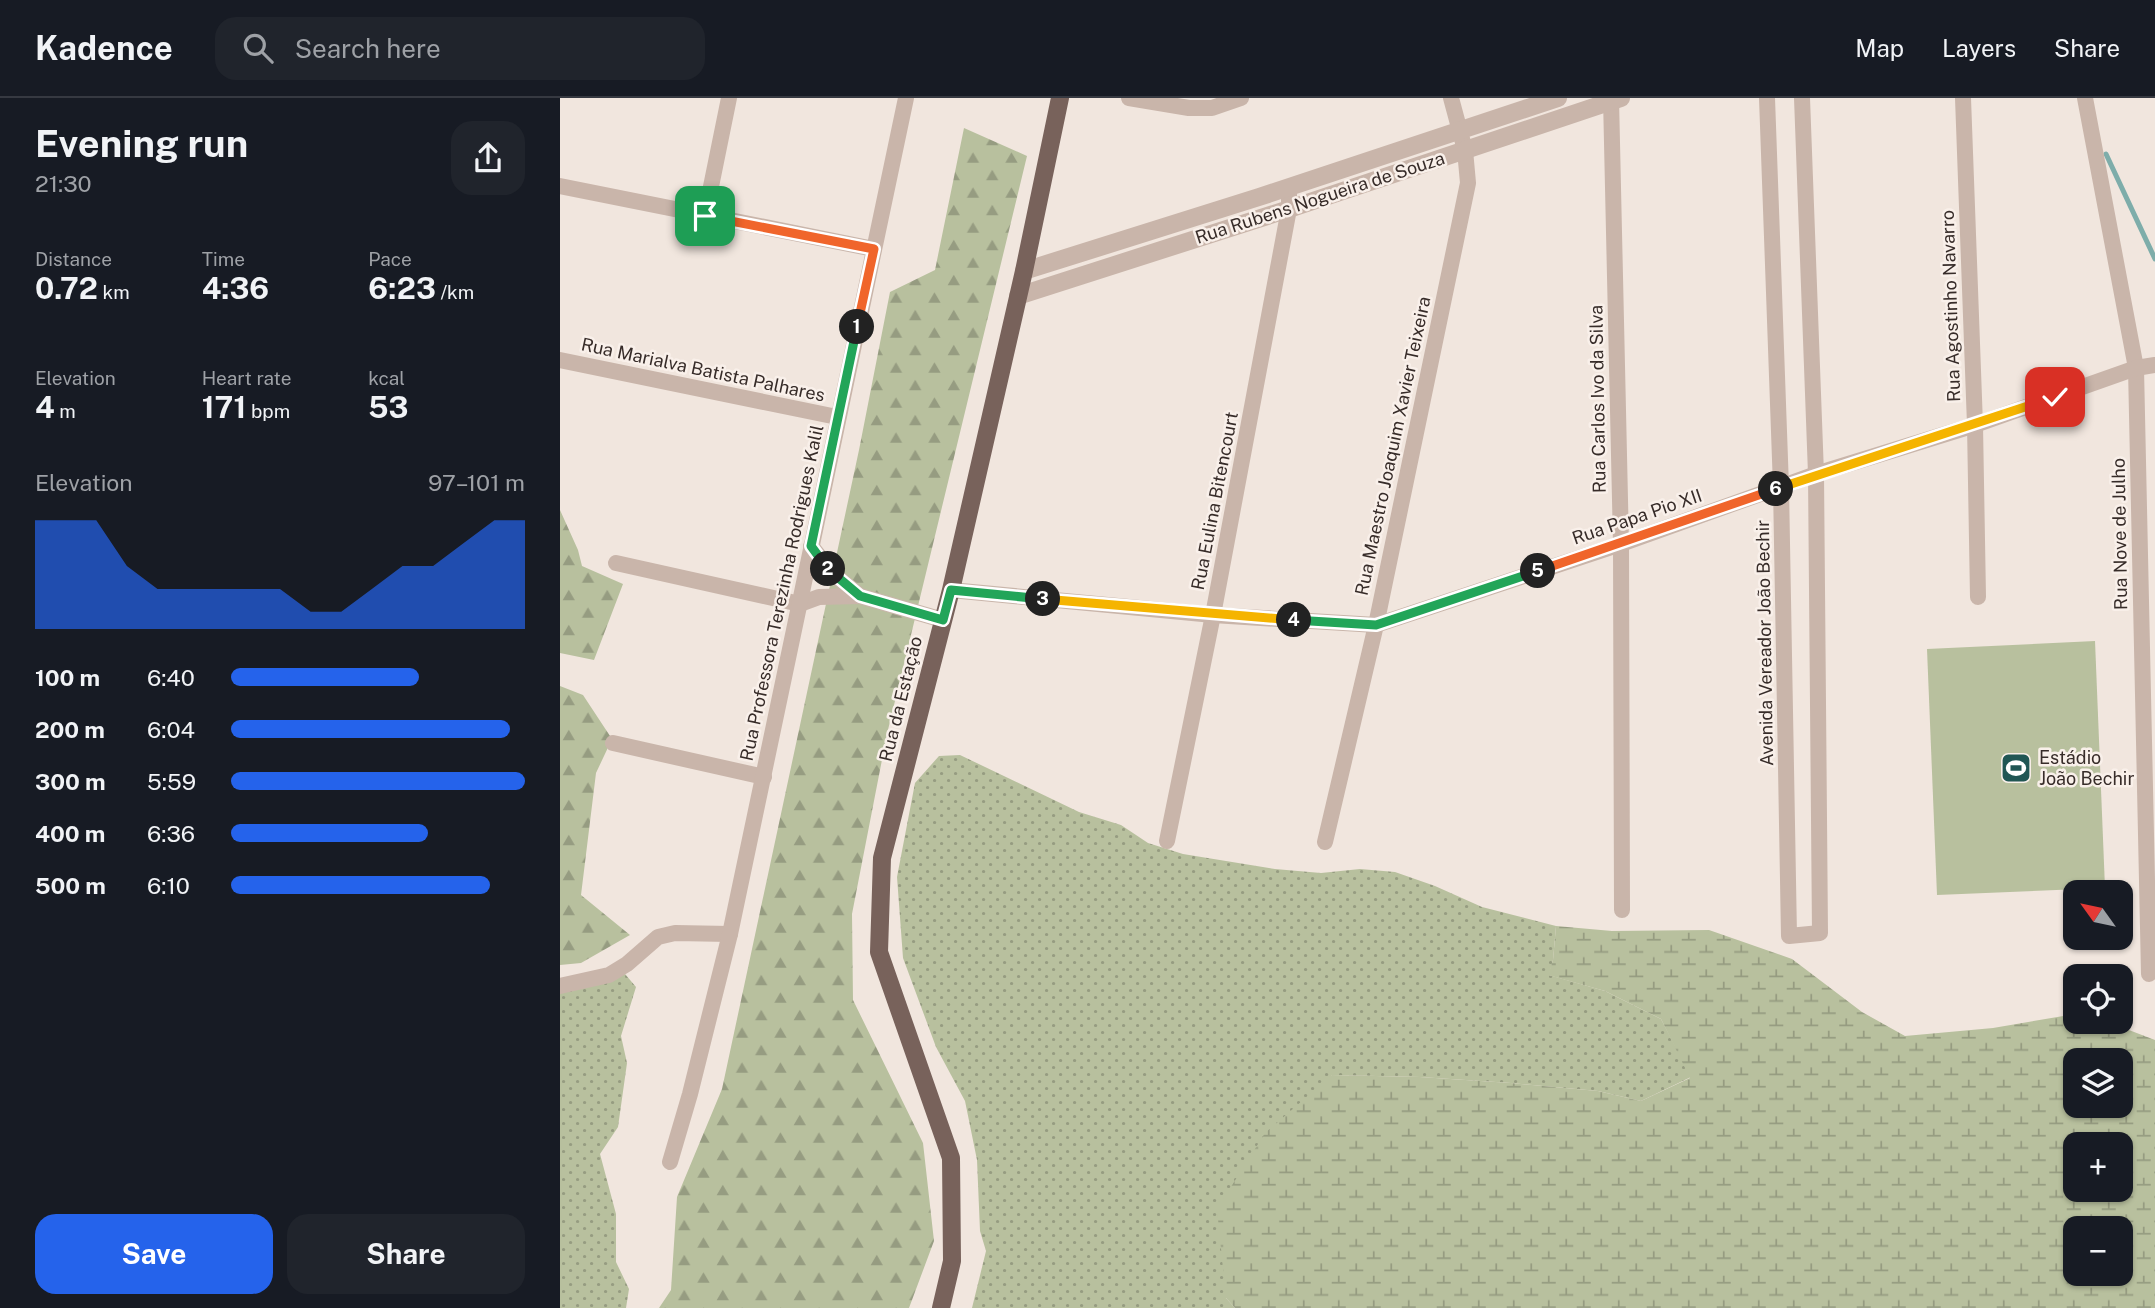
<!DOCTYPE html>
<html lang="en">
<head>
<meta charset="utf-8">
<style>
	body { margin:0; font-family:"Public Sans",sans-serif; background:#20242c; color:#f1f3f6; height:100vh; display:flex; flex-direction:column; font-size:26px; white-space:nowrap }
	* { box-sizing:border-box; margin:0 }
	p { font-size:23px; color:#9ea1a6 }
	.icon { flex:none; width:38px; height:38px; fill:none; stroke:currentColor; stroke-width:2; stroke-linecap:round; stroke-linejoin:round }
	.map { position:relative; flex:1; overflow:hidden }
	.drawer { display:flex; flex-direction:column; background:#171b24; width:560px }
	.drawer>* { flex:none }
	.needle { width:46px; rotate:303deg }
	.controls { position:absolute; left:1503px; top:782px; display:grid; gap:14px }
	.controls a { display:grid; place-items:center; width:70px; height:70px; border-radius:14px; background:#171b24; box-shadow:0 2px 5px #0004; font-size:35px }
	.pin { position:absolute; display:grid; place-items:center; width:60px; height:60px; color:#fff; margin:-30px; border-radius:14px; box-shadow:0 4px 10px #0006 }
	.km { position:absolute; width:35px; height:35px; margin:-18px; border-radius:50%; background:#222; color:#fff; font-size:19px; line-height:35px; text-align:center }
	.round { display:grid; place-items:center; flex:none; width:74px; height:74px; border-radius:21px; background:#20242c }
	.overview { display:flex; align-items:center; justify-content:space-between; height:119px; padding:0 35px }
	h1 { font-size:38px; font-weight:700; line-height:52px }
	.figures { display:grid; grid-template-columns:repeat(3,1fr); gap:10px; height:119px; padding:7px 35px }
	.figures div { display:grid; align-content:center }
	.figures b { font-size:30px; font-weight:700 }
	.figures small { font-size:19px; font-weight:400 }
	.figures p { font-size:19px }
	.chart { height:196px; padding:14px 35px }
	.chart p { display:flex; justify-content:space-between }
	.chart svg { width:100%; height:126px; margin-top:7px; fill:#2563eb; opacity:.7 }
	.button { display:flex; gap:14px; margin-top:auto; padding:14px 35px }
	.button a { flex:1; height:80px; border-radius:21px; background:#2563eb; color:#fff; font-size:28px; font-weight:700; line-height:80px; text-align:center }
	.button a+a { background:#20242c; color:#f1f3f6 }
	ul { padding:0 35px; list-style:none; font-size:23px }
	li { display:grid; grid-template-columns:112px 84px 1fr; align-items:center; height:52px }
	li i { height:18px; border-radius:9px; background:#2563eb }
	header { display:flex; align-items:center; gap:42px; box-sizing:border-box; height:98px; padding:0 35px; background:#171b24; border-bottom:2px solid #363941 }
	header strong { font-size:33px }
	nav { display:flex; gap:38px; margin-inline-start:auto; font-size:24px }
	.search { width:490px; height:63px; background:#20242c; display:flex; align-items:center; gap:18px; box-sizing:border-box; padding:0 24px; border-radius:21px; color:#9ea1a6; font-size:26px }
	main { display:flex; flex:1; min-height:0 }
	.map>svg:first-child { display:block }
	.grass { fill:url(#grass-dots) }
	.forest { fill:url(#forest-firs) }
	.wetland { fill:url(#wetland-marsh); fill-rule:evenodd }
	.garden { fill:#b8c09e }
	.lines { fill:none; stroke-linecap:round; stroke-linejoin:round }
	.stream { stroke:#7eadaa; stroke-width:5 }
	.minor { stroke:#c9b5aa; stroke-width:16 }
	.tertiary { stroke:#c9b5aa; stroke-width:18 }
	.primary { stroke:#78625b; stroke-width:18 }
	.split-1-casing { stroke:#fff; stroke-width:14 }
	.split-2-casing { stroke:#fff; stroke-width:14 }
	.split-3-casing { stroke:#fff; stroke-width:14 }
	.split-4-casing { stroke:#fff; stroke-width:14 }
	.split-5-casing { stroke:#fff; stroke-width:14 }
	.split-6-casing { stroke:#fff; stroke-width:14 }
	.split-7-casing { stroke:#fff; stroke-width:14 }
	.split-1 { stroke:#f0652b; stroke-width:9 }
	.split-2 { stroke:#22a559; stroke-width:9 }
	.split-3 { stroke:#22a559; stroke-width:9 }
	.split-4 { stroke:#f5b400; stroke-width:9 }
	.split-5 { stroke:#22a559; stroke-width:9 }
	.split-6 { stroke:#f0652b; stroke-width:9 }
	.split-7 { stroke:#f5b400; stroke-width:9 }
	.labels { text-anchor:middle; stroke-width:5; stroke-linejoin:round; paint-order:stroke }
	.street-label { font-size:18px; fill:#372c29; stroke:#f9f0ea }
	.poi-label { font-size:18px; fill:#372c29; stroke:#f9f0ea; text-anchor:start }
</style>
</head>
<body>
<header>
<strong>Kadence</strong>
<div class="search"><svg class="icon" aria-label="search" viewBox="0 0 24 24"><circle cx="10" cy="10" r="6"/><path d="M15 15l6 6"/></svg>Search here</div>
<nav><a>Map</a><a>Layers</a><a>Share</a></nav>
</header>
<main>
<section class="drawer">
<div class="overview"><div><h1>Evening run</h1><p>21:30</p></div><a class="round"><svg class="icon" aria-label="share" viewBox="0 0 24 24"><path d="M12 15V3M7 8l5-5 5 5M5 13v7h14v-7"/></svg></a></div>
<div class="figures">
<div><p>Distance</p><b>0.72<small> km</small></b></div>
<div><p>Time</p><b>4:36</b></div>
<div><p>Pace</p><b>6:23<small> /km</small></b></div>
</div>
<div class="figures">
<div><p>Elevation</p><b>4<small> m</small></b></div>
<div><p>Heart rate</p><b>171<small> bpm</small></b></div>
<div><p>kcal</p><b>53</b></div>
</div>
<div class="chart"><p><span>Elevation</span>97–101 m</p>
<svg viewBox="0 0 160 44" preserveAspectRatio="none"><path d="M0 44V6L10 6L20 6L30 22L40 30L50 30L60 30L70 30L80 30L90 38L100 38L110 30L120 22L130 22L140 14L150 6L160 6V44z"/></svg>
</div>
<ul>
<li><b>100 m</b>6:40<i style="width:64%"></i></li>
<li><b>200 m</b>6:04<i style="width:95%"></i></li>
<li><b>300 m</b>5:59<i style="width:100%"></i></li>
<li><b>400 m</b>6:36<i style="width:67%"></i></li>
<li><b>500 m</b>6:10<i style="width:88%"></i></li>
</ul>
<div class="button"><a>Save</a><a>Share</a></div>
</section>
<div class="map">
<svg width="1595" height="1210" viewBox="0 0 1595 1210">
	<defs>
		<pattern id="grass-dots" width="8" height="8" patternUnits="userSpaceOnUse" patternTransform="scale(1.75)"><rect width="8" height="8" fill="#b8c09e"/><path d="M2 2h.1M6 6h.1" fill="none" stroke="#969c81" stroke-width="1.8" stroke-linecap="round"/></pattern>
		<pattern id="forest-firs" width="22" height="20" patternUnits="userSpaceOnUse" patternTransform="scale(1.75)"><rect width="22" height="20" fill="#b8c09e"/><path d="M5 1l3.5 6h-7zM16 11l3.5 6h-7z" fill="#969c81"/></pattern>
		<pattern id="wetland-marsh" width="20" height="14" patternUnits="userSpaceOnUse" patternTransform="scale(1.75)"><rect width="20" height="14" fill="#b8c09e"/><path d="M1 5h8M5 5V1M11 12h8M15 12V8" fill="none" stroke="#969c81"/></pattern>
	</defs>
	<rect width="100%" height="100%" fill="#f1e6de"/>
	<g class="grass">
		<polygon points="400,657 519,714 561,727 588,745 623,756 715,771 761,775 800,771 835,774 875,788 922,809 996,828 993,862 989,877 1045,893 1101,921 1131,979 1081,1003 1038,993 951,985 860,979 772,977 666,1200 675,1210 412,1210 426,1153 420,1133 417,1062 405,1003 376,949 343,860 337,779 355,685 379,658"/>
		<polygon points="65,876 76,889 61,938 67,965 58,1029 40,1056 56,1116 56,1164 69,1191 66,1210 0,1210 0,893"/>
	</g>
	<g class="forest">
		<polygon points="404,30 467,58 327,636 292,816 293,902 363,1045 374,1143 349,1210 99,1210 111,1192 117,1099 162,991 299,352 330,194 375,172"/>
		<polygon points="0,412 18,452 22,468 63,486 34,562 0,555"/>
		<polygon points="0,588 23,597 52,641 36,675 21,797 70,837 21,865 0,867"/>
	</g>
	<path class="wetland" d="M996,828L1052,833L1149,832L1232,861L1302,914L1345,938L1433,930L1515,916L1516,924H1548L1595,942V1210H675L666,1200L657,1111L705,1035L772,977L860,979L951,985L1038,993L1081,1003L1130,980L1101,921L1045,893L988,877L993,862ZM1516,962H1561V1008H1516ZM1516,1046H1561V1092H1516ZM1516,1130H1561V1176H1516Z"/>
	<polygon class="garden" points="1535,543 1545,790 1377,797 1367,551"/>
	<g class="lines">
		<polyline class="stream" points="1546,56 1595,161"/>
		<g class="minor">
			<polyline points="569,0 629,10 652,10 681,0"/>
			<polyline points="1051,0 1061,446 1062,812"/>
			<polyline points="1207,0 1221,389 1229,838 1260,835 1256,376 1242,0"/>
			<polyline points="1403,0 1415,327 1418,499"/>
			<polyline points="1525,0 1576,270 1589,876"/>
			<polyline points="0,88 314,151"/>
			<polyline points="145,118 169,0"/>
			<polyline points="0,262 277,319"/>
			<polyline points="251,448 272,475 300,498 383,522"/>
			<polyline points="56,465 240,506 259,499 300,498"/>
			<polyline points="391,492 653,517 816,527 1061,446 1256,376 1415,327 1576,270 1595,267"/>
			<polyline points="53,645 204,679"/>
			<polyline points="607,743 653,517 729,111 729,89"/>
			<polyline points="765,744 816,527 908,85 905,52 891,0"/>
			<polyline points="0,888 49,877 67,866 98,839 115,835 170,836"/>
			<polyline points="110,1064 130,996 170,836 346,0"/>
		</g>
		<g class="tertiary">
			<polyline points="464,173 699,99 998,0"/>
			<polyline points="458,198 729,111 1061,0"/>
		</g>
		<polyline class="primary" points="381,1210 392,1163 391,1060 319,854 322,760 391,492 464,173 500,0"/>
	</g>
	<g class="lines">
		<g class="split-1-casing">
			<polyline id="split-1" points="145,118 314,151 297,229"/>
		</g>
		<g class="split-2-casing">
			<polyline id="split-2" points="268,471 251,448 297,229"/>
		</g>
		<g class="split-3-casing">
			<polyline id="split-3" points="268,471 300,498 383,522 391,492 483,501"/>
		</g>
		<g class="split-4-casing">
			<polyline id="split-4" points="483,501 734,522"/>
		</g>
		<g class="split-5-casing">
			<polyline id="split-5" points="734,522 816,527 978,473"/>
		</g>
		<g class="split-6-casing">
			<polyline id="split-6" points="978,473 1216,391"/>
		</g>
		<g class="split-7-casing">
			<polyline id="split-7" points="1216,391 1495,299"/>
		</g>
		<use href="#split-1" class="split-1"/>
		<use href="#split-2" class="split-2"/>
		<use href="#split-3" class="split-3"/>
		<use href="#split-4" class="split-4"/>
		<use href="#split-5" class="split-5"/>
		<use href="#split-6" class="split-6"/>
		<use href="#split-7" class="split-7"/>
	</g>
	<defs>
		<g id="stadium-square" transform="scale(1.575)"><rect x="-9" y="-9" width="18" height="18" rx="4" fill="#205654" stroke="#f9f0ea"/><path d="M0-5a6.5 5 0 1 0 0 10a6.5 5 0 1 0 0-10ZM-3.5-1.8h7v3.6h-7Z" fill="#fff"/></g>
	</defs>
	<g fill-rule="evenodd">
		<use href="#stadium-square" x="1456" y="670"/>
	</g>
	<g class="labels">
		<g class="street-label">
			<text transform="translate(760 100) rotate(-18)" y="6">Rua Rubens Nogueira de Souza</text>
			<text transform="translate(1391 208) rotate(-92)" y="6">Rua Agostinho Navarro</text>
			<text transform="translate(143 272) rotate(12)" y="6">Rua Marialva Batista Palhares</text>
			<text transform="translate(1038 301) rotate(-91)" y="6">Rua Carlos Ivo da Silva</text>
			<text transform="translate(833 348) rotate(-78)" y="6">Rua Maestro Joaquim Xavier Teixeira</text>
			<text transform="translate(655 403) rotate(-79)" y="6">Rua Eulina Bitencourt</text>
			<text transform="translate(1077 419) rotate(-19)" y="6">Rua Papa Pio XII</text>
			<text transform="translate(1560 436) rotate(-91)" y="6">Rua Nove de Julho</text>
			<text transform="translate(222 495) rotate(-78)" y="6">Rua Professora Terezinha Rodrigues Kalil</text>
			<text transform="translate(1205 545) rotate(-91)" y="6">Avenida Vereador João Bechir</text>
			<text transform="translate(341 601) rotate(-76)" y="6">Rua da Estação</text>
		</g>
		<g class="poi-label">
			<text x="1479" y="666">Estádio<tspan x="1479" dy="21">João Bechir</tspan></text>
		</g>
	</g>
</svg>
<div class="controls">
<a><svg class="needle" viewBox="-14 -14 28 28"><path d="M0-13l5 13h-10z" fill="#e53935"/><path d="M0 13l5-13h-10z" fill="#9ea1a6"/></svg></a>
<a><svg class="icon" aria-label="locate" viewBox="0 0 24 24"><circle cx="12" cy="12" r="6"/><path d="M12 2v4M12 18v4M2 12h4M18 12h4"/></svg></a>
<a><svg class="icon" aria-label="layers" viewBox="0 0 24 24"><path d="M12 4l9 5-9 5-9-5zM3 14l9 5 9-5"/></svg></a>
<a>+</a>
<a>−</a>
</div>
<div class="pin" style="left:145px;top:118px;background:#1e9e55"><svg class="icon" aria-label="arrive" viewBox="0 0 24 24"><path d="M6 21V4h12l-3 4 3 4H6"/></svg></div>
<div class="pin" style="left:1495px;top:299px;background:#d93025"><svg class="icon" aria-label="check" viewBox="0 0 24 24"><path d="M5 12l5 5 9-10"/></svg></div>
<b class="km" style="left:297px;top:229px">1</b>
<b class="km" style="left:268px;top:471px">2</b>
<b class="km" style="left:483px;top:501px">3</b>
<b class="km" style="left:734px;top:522px">4</b>
<b class="km" style="left:978px;top:473px">5</b>
<b class="km" style="left:1216px;top:391px">6</b>
</div>
</main>
</body>
</html>
